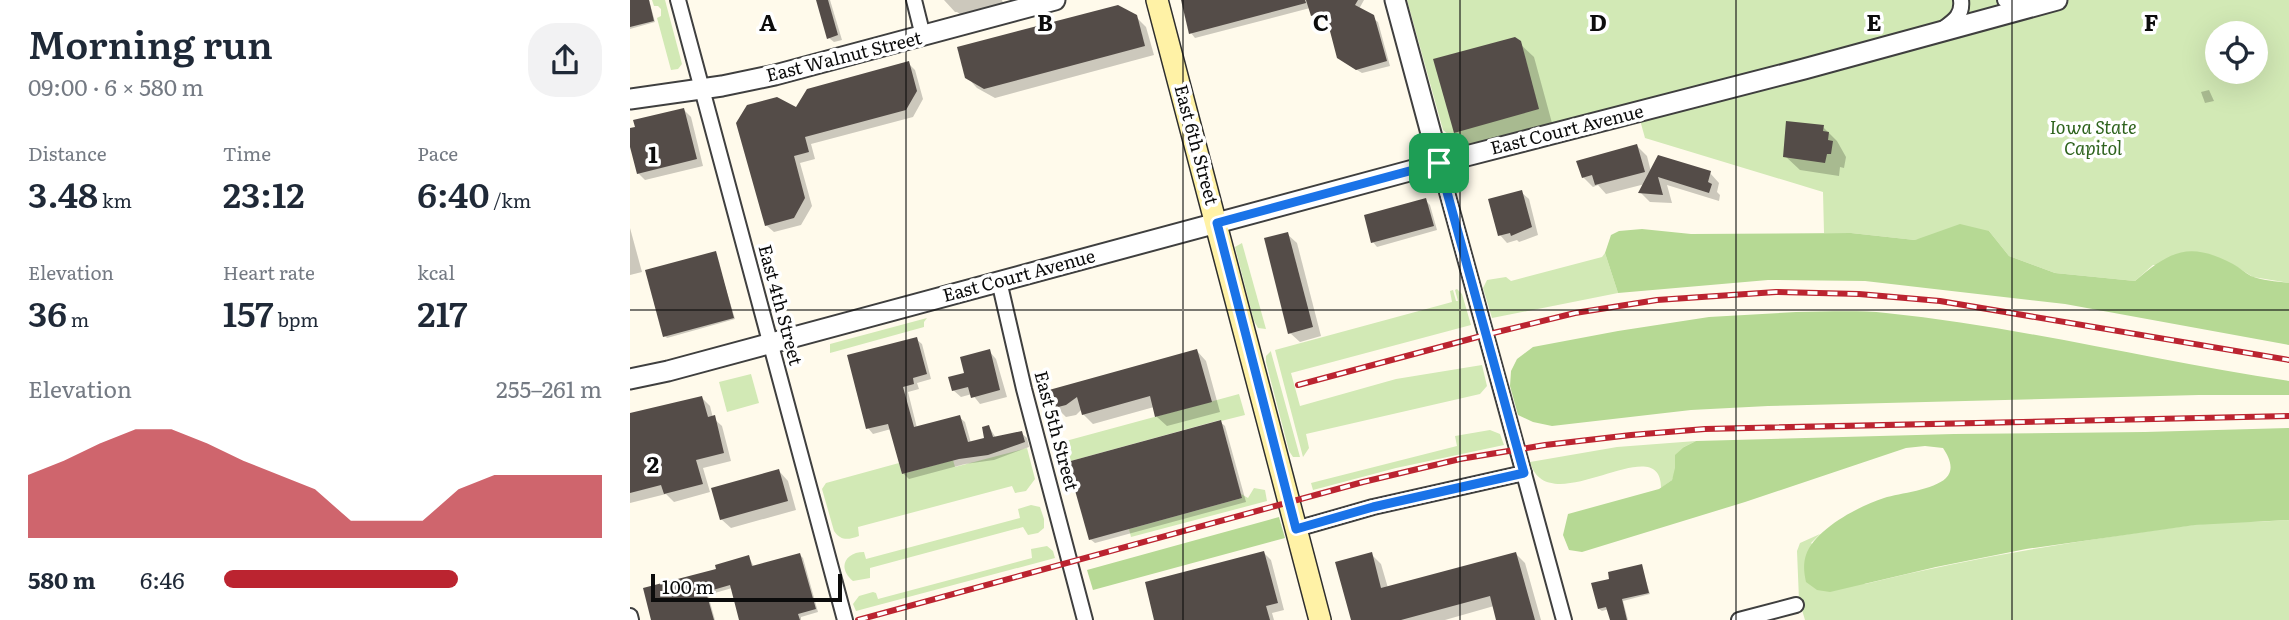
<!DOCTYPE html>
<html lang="en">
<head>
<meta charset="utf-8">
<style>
	body { margin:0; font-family:Literata,serif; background:#f2f2f3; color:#1f2937; height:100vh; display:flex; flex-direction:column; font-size:26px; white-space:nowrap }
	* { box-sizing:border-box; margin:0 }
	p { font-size:23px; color:#747a83 }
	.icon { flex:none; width:38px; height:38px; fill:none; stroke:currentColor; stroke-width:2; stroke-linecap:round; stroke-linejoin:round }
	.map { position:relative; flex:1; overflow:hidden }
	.drawer { display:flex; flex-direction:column; background:#fff; width:630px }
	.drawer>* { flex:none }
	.fabs { position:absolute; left:1575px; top:21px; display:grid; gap:14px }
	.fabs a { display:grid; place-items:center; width:63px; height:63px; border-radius:50%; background:#fff; box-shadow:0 7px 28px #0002; font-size:35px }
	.scale { position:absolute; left:21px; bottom:18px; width:191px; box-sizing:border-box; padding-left:7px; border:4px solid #0c0c0c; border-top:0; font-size:19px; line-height:24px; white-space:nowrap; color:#0c0c0c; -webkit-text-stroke:5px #fff; paint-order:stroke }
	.pin { position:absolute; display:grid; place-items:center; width:60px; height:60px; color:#fff; margin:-30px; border-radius:14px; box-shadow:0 4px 10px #0006 }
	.round { display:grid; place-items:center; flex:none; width:74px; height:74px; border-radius:28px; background:#f2f2f3 }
	.overview { display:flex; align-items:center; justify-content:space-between; height:119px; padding:0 28px }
	h1 { font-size:38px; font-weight:600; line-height:52px }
	.metrics { display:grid; grid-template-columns:repeat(3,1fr); gap:10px; height:119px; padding:7px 28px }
	.metrics div { display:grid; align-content:center }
	.metrics b { font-size:35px; font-weight:600 }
	.metrics small { font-size:19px; font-weight:400 }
	.metrics p { font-size:19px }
	.chart { height:196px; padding:14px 28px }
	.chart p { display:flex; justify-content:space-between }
	.chart svg { width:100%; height:126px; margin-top:7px; fill:#bb2430; opacity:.7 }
	ul { padding:0 28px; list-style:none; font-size:23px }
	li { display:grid; grid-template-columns:112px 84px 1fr; align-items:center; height:52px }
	li i { height:18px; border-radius:9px; background:#bb2430 }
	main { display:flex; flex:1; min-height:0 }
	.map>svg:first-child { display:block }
	.green { fill:#d2e9b5; fill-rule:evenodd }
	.forest { fill:#b6d994 }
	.shadow { fill:#0003 }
	.building { fill:#544c48 }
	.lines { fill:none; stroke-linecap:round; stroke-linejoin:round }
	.minor-casing { stroke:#3f3f3f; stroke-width:18 }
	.tertiary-casing { stroke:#3f3f3f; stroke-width:23 }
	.secondary-casing { stroke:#2e2e2e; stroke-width:24 }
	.minor { stroke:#fff; stroke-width:14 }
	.tertiary { stroke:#fff; stroke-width:19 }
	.secondary { stroke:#fff2a6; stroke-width:21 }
	.rail-casing { stroke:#bb2430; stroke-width:6 }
	.rail { stroke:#fff; stroke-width:3.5; stroke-dasharray:10; stroke-linecap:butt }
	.route-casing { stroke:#fff; stroke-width:14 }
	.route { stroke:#1a73e8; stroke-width:9 }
	.grid { fill:none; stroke:#0c0c0c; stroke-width:2; stroke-opacity:0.55 }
	.labels { text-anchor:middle; stroke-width:7; stroke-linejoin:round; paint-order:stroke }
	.street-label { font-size:18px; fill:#0c0c0c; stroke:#fff }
	.park-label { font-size:18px; font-style:italic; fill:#2e631d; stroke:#fff }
	.grid-label { font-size:23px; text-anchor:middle; font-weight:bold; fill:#0c0c0c; stroke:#fff; stroke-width:7; stroke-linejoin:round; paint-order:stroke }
</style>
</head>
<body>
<main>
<section class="drawer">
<div class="overview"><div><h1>Morning run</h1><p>09:00 · 6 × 580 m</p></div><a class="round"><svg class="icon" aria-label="share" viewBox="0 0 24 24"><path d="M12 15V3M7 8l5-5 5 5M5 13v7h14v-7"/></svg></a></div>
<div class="metrics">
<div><p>Distance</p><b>3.48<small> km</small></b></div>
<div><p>Time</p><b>23:12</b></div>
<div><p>Pace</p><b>6:40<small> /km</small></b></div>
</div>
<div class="metrics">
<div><p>Elevation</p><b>36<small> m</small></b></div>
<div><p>Heart rate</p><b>157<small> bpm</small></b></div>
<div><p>kcal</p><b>217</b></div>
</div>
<div class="chart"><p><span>Elevation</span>255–261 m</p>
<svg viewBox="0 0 160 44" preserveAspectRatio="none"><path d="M0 44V22L10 17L20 11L30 6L40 6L50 11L60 17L70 22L80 27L90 38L100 38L110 38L120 27L130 22L140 22L150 22L160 22V44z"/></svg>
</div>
<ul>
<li><b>580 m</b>6:46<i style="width:62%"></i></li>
</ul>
</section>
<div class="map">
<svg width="1659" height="620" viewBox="0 0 1659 620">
	<rect width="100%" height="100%" fill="#fffaeb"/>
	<g class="green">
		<polygon points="22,0 35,0 52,64 48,69 41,70 27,18 31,16 31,9 28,6 24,6"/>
		<path d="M777,0H1659V283L1623,277L1602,264L1523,265L1505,281L1425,273L1379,256L1359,231L1285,240L1221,233H1194L1193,192L1015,138L1005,102L845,144H830L813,130ZM1587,33H1626V72H1587Z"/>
		<polygon points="612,243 636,329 628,328 624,321 606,251 605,247"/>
		<polygon points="975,253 988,293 862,318 853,288 857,280 876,277 881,281 972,257"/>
		<polygon points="827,289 832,294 841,325 661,373 670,406 766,379 852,365 857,386 850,394 676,434 679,448 673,457 645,350 822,302 820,291 823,290 826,301 828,301 825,290"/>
		<polygon points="297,318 294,322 294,327 200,353 200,344"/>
		<polygon points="641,351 641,352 670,457 663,457 659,451 636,362 636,356"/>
		<polygon points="121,374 129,403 97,412 89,382"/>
		<polygon points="609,394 615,415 591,421 590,420 437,462 432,442"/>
		<polygon points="860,430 870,434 874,445 766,468 683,490 681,483 827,446 825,436"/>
		<path d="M1066,441L1054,447L1042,480L1031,488C1031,426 918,525 900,462L987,447Z"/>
		<path d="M397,448L405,479L396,491L385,493L382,486L228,527L229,536C218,540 211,541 204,531L192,489L196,483L269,463L272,474L323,460L325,467Z"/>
		<polygon points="624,488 635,490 637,501 501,537 499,529 612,498 611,494 618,498"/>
		<path d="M401,505L410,507L414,519V528L408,533L398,535L393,527L240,568V578L223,581C207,568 215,552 234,552L236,559L390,518L388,509Z"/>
		<path d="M1659,520V620H1175L1169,600L1167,551L1170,543L1190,534L1181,543L1235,584C1343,557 1452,540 1563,525C1594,521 1627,523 1659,520Z"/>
		<polygon points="417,546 423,551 425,558 226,611 223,604 229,596 243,592 246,593 248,599 402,558 401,549"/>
	</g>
	<g class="forest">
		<path d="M1330,224L1359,231L1379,256L1425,273L1505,281C1540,251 1559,241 1603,264C1609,267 1615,273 1621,276C1632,281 1647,281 1659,283V345L1435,304L1235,281L1138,280L988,293L975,253L981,235L989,231L1012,229L1061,234L1221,233L1285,240Z"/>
		<path d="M1166,312C1195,312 1226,310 1256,313C1392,327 1524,361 1659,381V395H1569L1138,406L1061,410L922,426L903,422L888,415L880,386L881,371L887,359L903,347L988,331L1079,317Z"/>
		<path d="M1659,428V520L1565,525L1396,549L1306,567L1200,592L1187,590L1176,582C1174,573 1173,564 1176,555C1185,529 1229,506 1254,498C1270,493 1304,490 1316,478C1325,469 1319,457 1313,448L1295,446L1276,448L1115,502L952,552L939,550L933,535L938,514L1029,489L1042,480L1045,468V455L1054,447L1066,441L1324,434L1515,432Z"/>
		<polygon points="649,517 655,538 463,590 457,570"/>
	</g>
	<g class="shadow">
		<polygon points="0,0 19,0 25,22 0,29"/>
		<polygon points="188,0 200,0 212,40 204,42 199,38"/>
		<polygon points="314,0 372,0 373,3 330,14 327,12 325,12"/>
		<polygon points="556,0 734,0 729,9 748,22 760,66 732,73 714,62 698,17 687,20 682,15 680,8 565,38 561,33"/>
		<polygon points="506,17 516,27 524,55 365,98 347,88 337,77"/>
		<polygon points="889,43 904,57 922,123 839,147 825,133"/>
		<polygon points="278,63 285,70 293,99 283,117 181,144 185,159 170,163 182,206 171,225 144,232 136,225 167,110"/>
		<polygon points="1579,90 1584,101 1575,103 1571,92"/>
		<polygon points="54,110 61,117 73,166 15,180 8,173 0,140 0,130"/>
		<polygon points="1193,127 1207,141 1216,157 1214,168 1210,167 1209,176 1170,170 1155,156"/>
		<polygon points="1007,146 1017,156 1021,172 1080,173 1089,183 1087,192 1090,195 1089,201 1037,185 1042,203 1020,202 1010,192 1015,184 976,194 968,185 963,187 953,177"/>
		<polygon points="891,192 899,199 908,235 889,242 887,240 877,243 870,235"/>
		<polygon points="795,200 800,205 807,230 747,247 743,242"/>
		<polygon points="0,228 12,272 0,275"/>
		<polygon points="657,234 667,243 691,336 670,342 660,333"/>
		<polygon points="85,253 105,319 37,338 35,336"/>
		<polygon points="286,339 292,344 301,379 287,383 289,389 278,392 287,428 329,417 335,422 341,443 356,439 359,427 366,438 391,433 397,438 399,447 364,460 335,464 279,479 273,473 261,429 243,434 238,428"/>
		<polygon points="359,351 366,359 377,397 350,404 342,394 331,397 323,390 336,374"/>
		<polygon points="567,351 576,361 590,412 537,426 527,417 524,407 463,424 453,414 452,409 446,415 436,417 426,407 421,391"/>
		<polygon points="72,398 80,406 83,418 92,426 101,461 73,468 80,492 44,502 36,494 0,503 0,415"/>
		<polygon points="590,422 595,426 616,502 465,543 460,539"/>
		<polygon points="149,471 158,481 166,510 101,528 91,519"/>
		<polygon points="634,553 641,560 654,610 642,613 644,620 526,620"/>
		<polygon points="741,554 751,564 758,588 886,554 895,563 911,620 868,620 864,606 815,620 723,620"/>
		<polygon points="170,555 173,558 188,612 171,617 171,620 111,620 102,588 78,595 85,620 23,620 89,570 119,557 124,567"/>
		<polygon points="1011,565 1020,594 993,601 998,620 981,620 979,609 972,611 969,609 982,580"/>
	</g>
	<g class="building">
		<polygon points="0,0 19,0 24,21 0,27"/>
		<polygon points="186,0 198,0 208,35 197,39"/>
		<polygon points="551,0 675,0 676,3 559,34"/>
		<polygon points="676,0 728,0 725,5 744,15 757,61 726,70 707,58 695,12 681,16"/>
		<polygon points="488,5 507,15 515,46 354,89 335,78 327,47"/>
		<polygon points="885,37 891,41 909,109 824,133 803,59"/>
		<polygon points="279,61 287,91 276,110 175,137 179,152 164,156 175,198 164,218 135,226 106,123 117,105 147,97 166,107 177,89"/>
		<polygon points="54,108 67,159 7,174 0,147 0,128 5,127 3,120"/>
		<polygon points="1156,121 1194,125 1193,131 1199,132 1198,140 1203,141 1201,154 1197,154 1195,163 1153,157"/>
		<polygon points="1007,144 1015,172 965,185 962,175 952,178 946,161"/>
		<polygon points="1028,155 1081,171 1078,182 1082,184 1079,193 1028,177 1033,195 1008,193"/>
		<polygon points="892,190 902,227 881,236 880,233 868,236 858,199"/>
		<polygon points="796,198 804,226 741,243 734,215"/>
		<polygon points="658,232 683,327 658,334 634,238"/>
		<polygon points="86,251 104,318 33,337 15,270"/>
		<polygon points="287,337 297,374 283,378 284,384 273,387 284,427 330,415 338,442 354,438 352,427 359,425 363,437 392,431 395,442 358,455 329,459 272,474 258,424 236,429 217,355"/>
		<polygon points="360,349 370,390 341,398 338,387 322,391 318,377 334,373 330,357"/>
		<polygon points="567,349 582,402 525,417 520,396 452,415 447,397 436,405 424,408 419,390"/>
		<polygon points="72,396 78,417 85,415 94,453 66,460 73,484 34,494 31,485 0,493 0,413"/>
		<polygon points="591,420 612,498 459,540 437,462"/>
		<polygon points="149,469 158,501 90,520 81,488"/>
		<polygon points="634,551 648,603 636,606 640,620 524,620 515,582"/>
		<polygon points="742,552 751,588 886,552 905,620 866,620 860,596 771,620 721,620 705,562"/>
		<polygon points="170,553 186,609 168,614 170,620 109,620 100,585 76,592 84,620 21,620 13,588 86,569 85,565 119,555 122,566"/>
		<polygon points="1012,564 1019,593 992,599 997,620 980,620 976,607 968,609 961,583 979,579 978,572"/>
	</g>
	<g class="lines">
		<g class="minor-casing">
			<g id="minor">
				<polyline points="48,0 215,620"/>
				<polyline points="284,0 293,36"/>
				<polyline points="1375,0 1400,6"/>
				<path d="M1313,29C1324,21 1333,15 1331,0"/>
				<polyline points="809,163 934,620"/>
				<polyline points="369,281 394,389 455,620"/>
				<polyline points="666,529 743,507 894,473"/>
				<polyline points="0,616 1,620"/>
				<polyline points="1109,620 1166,605"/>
			</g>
		</g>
		<g class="tertiary-casing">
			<g id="tertiary">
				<polyline points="765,0 809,163"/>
				<polyline points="0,99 92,86 145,75 425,0"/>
				<polyline points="0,379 38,371 809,163 1174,69 1427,0"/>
			</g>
		</g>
		<g class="secondary-casing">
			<polyline id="secondary" points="527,0 690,620"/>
		</g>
		<use href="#minor" class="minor"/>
		<use href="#tertiary" class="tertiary"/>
		<use href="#secondary" class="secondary"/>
		<g class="rail-casing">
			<g id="rail">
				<polyline points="668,385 855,335 945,313 1027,300 1146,292 1229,294 1310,301 1659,360"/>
				<polyline points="228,620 733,482 830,459 915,445 1001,435 1075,429 1659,416"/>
			</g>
		</g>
		<use href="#rail" class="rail"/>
	</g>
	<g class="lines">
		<g class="route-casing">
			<polygon id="route" points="809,163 894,473 743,507 666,529 587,223"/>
		</g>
		<use href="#route" class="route"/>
	</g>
	<path class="grid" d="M276,0V620M553,0V620M830,0V620M1106,0V620M1382,0V620M0,310H1659"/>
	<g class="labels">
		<g class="street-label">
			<text transform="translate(214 57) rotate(-14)" y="6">East Walnut Street</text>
			<text transform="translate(937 130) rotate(-14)" y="6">East Court Avenue</text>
			<text transform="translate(566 145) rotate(75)" y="6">East 6th Street</text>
			<text transform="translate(389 276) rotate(-15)" y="6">East Court Avenue</text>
			<text transform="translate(150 305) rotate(75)" y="6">East 4th Street</text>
			<text transform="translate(426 431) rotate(75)" y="6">East 5th Street</text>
		</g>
		<g class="park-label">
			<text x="1463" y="134">Iowa State<tspan x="1463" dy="21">Capitol</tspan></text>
		</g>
	</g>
	<g class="grid-label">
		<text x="138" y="31">A</text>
		<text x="415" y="31">B</text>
		<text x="691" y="31">C</text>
		<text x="968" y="31">D</text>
		<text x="1244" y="31">E</text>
		<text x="1521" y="31">F</text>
		<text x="23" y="163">1</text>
		<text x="23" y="473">2</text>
	</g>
</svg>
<div class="fabs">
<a><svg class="icon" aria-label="locate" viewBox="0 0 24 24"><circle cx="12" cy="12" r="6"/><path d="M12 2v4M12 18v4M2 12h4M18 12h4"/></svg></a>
</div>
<div class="scale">100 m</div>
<div class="pin" style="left:809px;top:163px;background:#1e9e55"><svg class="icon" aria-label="arrive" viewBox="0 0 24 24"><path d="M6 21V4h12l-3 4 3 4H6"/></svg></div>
</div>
</main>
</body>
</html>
